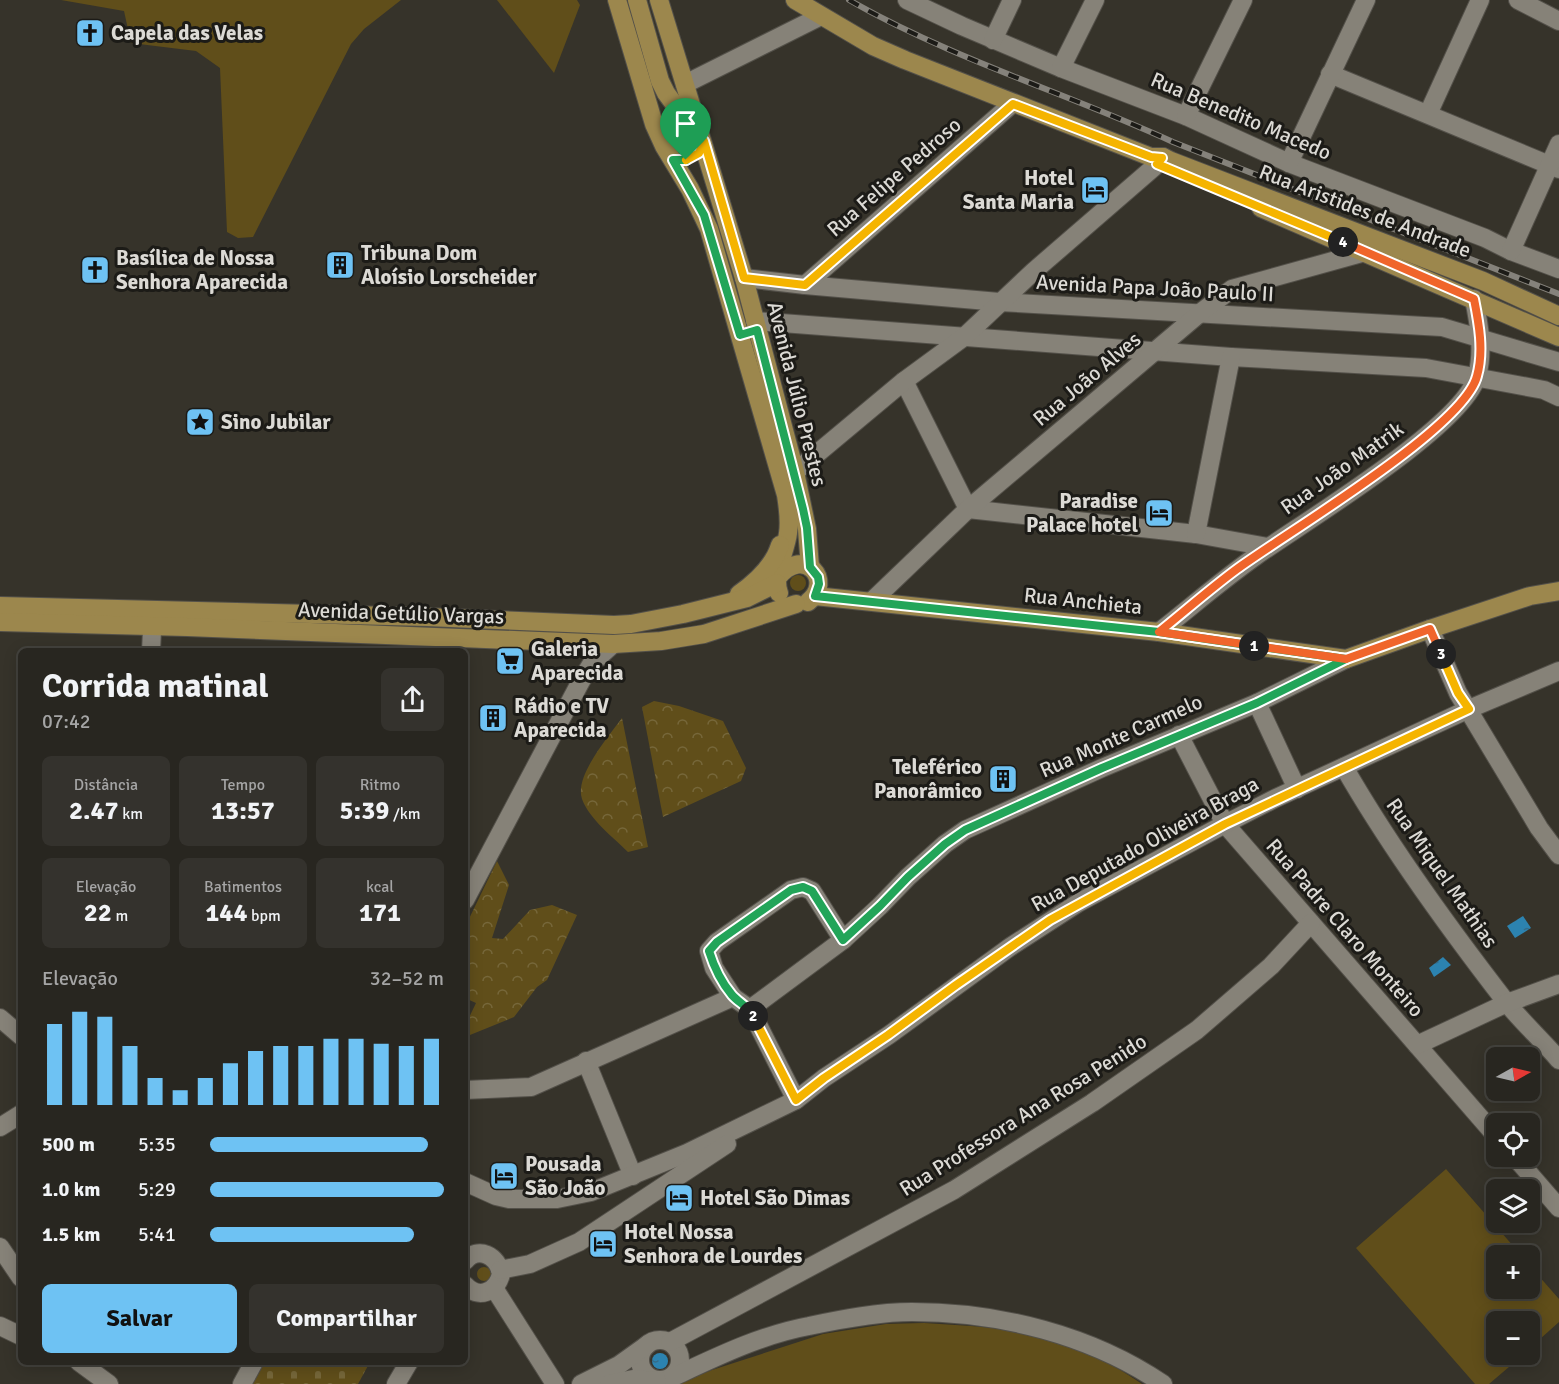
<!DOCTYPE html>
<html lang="pt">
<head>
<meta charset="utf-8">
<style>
	body { margin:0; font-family:Signika,sans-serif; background:#34322d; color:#f1f3f6; height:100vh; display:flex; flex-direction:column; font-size:22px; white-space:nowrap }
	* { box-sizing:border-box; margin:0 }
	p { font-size:20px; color:#a5a5a5 }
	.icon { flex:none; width:33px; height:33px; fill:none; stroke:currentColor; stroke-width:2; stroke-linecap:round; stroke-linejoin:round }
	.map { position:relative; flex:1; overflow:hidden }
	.details { position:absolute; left:18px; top:648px; width:450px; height:717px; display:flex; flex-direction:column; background:#282620; border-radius:9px; box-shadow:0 3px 15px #0003,0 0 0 2px #44433e }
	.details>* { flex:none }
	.needle { width:39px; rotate:82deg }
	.buttons { position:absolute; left:1486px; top:1047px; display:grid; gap:12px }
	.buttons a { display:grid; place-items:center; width:54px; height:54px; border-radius:9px; background:#282620; box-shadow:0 3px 15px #0003,0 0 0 2px #44433e; font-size:30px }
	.pin { position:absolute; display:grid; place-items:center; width:51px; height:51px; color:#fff; margin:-62px -26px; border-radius:50% 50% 50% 0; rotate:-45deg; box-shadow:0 0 6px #0007 }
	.pin .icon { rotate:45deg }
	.km { position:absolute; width:30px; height:30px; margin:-15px; border-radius:50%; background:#222; color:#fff; font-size:16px; line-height:30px; text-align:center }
	.round { display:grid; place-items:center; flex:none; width:63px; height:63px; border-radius:9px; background:#34322d }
	.headline { display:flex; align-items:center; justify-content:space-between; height:102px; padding:0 24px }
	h1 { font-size:33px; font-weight:700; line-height:45px }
	.figures { display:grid; grid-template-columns:repeat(3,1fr); gap:9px; height:102px; padding:6px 24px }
	.figures div { display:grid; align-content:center; border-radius:9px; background:#34322d; text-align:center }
	.figures b { font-size:26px; font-weight:700 }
	.figures small { font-size:16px; font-weight:400 }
	.figures p { font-size:16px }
	.chart { height:168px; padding:12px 24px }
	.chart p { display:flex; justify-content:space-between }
	.chart svg { width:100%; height:108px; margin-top:6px; stroke:#6ec2f3; stroke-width:6 }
	.action { display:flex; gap:12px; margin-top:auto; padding:12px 24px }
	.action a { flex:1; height:69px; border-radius:9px; background:#6ec2f3; color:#111; font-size:24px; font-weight:700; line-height:69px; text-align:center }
	.action a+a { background:#34322d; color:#f1f3f6 }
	ul { padding:0 24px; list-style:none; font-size:20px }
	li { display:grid; grid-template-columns:96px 72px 1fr; align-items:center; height:45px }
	li i { height:15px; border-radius:8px; background:#6ec2f3 }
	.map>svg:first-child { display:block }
	.green { fill:#604e1a }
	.forest { fill:url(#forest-crowns) }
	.cemetery { fill:url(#cemetery-stones) }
	.water { fill:url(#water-ripples) }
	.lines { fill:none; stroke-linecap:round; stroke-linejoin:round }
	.minor-casing { stroke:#535049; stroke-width:20 }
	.major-casing { stroke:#535049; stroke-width:20 }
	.minor { stroke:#868278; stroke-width:18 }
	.major { stroke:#9c874d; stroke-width:18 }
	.rail-casing { stroke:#85827b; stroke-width:6 }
	.rail { stroke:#1c1b17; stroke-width:4; stroke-dasharray:11; stroke-linecap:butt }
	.split-1-casing { stroke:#fff; stroke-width:12 }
	.split-2-casing { stroke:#fff; stroke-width:12 }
	.split-3-casing { stroke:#fff; stroke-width:12 }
	.split-4-casing { stroke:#fff; stroke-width:12 }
	.split-5-casing { stroke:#fff; stroke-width:12 }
	.split-1 { stroke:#22a559; stroke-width:8 }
	.split-2 { stroke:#22a559; stroke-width:8 }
	.split-3 { stroke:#f5b400; stroke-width:8 }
	.split-4 { stroke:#f0652b; stroke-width:8 }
	.split-5 { stroke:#f5b400; stroke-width:8 }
	.labels { text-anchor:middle; stroke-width:6; stroke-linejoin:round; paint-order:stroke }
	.poi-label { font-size:21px; font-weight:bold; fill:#dcdad5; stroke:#1c1b17; text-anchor:start }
	.street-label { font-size:21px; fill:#dcdad5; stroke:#1c1b17 }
</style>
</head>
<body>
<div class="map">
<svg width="1559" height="1384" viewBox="0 0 1559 1384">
	<defs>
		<pattern id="forest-crowns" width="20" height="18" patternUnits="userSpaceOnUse" patternTransform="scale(1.5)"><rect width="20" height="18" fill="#604e1a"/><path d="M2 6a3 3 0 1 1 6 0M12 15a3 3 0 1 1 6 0" fill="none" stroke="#76673a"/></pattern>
		<pattern id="cemetery-stones" width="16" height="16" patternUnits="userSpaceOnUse" patternTransform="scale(1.5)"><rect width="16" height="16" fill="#604e1a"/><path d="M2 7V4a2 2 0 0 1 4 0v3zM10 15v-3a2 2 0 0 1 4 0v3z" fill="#76673a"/></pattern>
		<pattern id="water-ripples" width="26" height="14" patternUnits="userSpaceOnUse" patternTransform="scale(1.5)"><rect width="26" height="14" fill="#2c83b0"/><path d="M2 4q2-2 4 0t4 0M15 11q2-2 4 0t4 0" fill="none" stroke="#346c89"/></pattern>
	</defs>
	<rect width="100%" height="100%" fill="#36332a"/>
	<g class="green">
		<polygon points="61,0 401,0 364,29 351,44 253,237 238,238 227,232 220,68 196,51 131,43 124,11"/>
		<polygon points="497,0 577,0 580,5 554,73"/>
		<circle cx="798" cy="583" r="8"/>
		<polygon points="1446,1169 1521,1255 1497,1256 1497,1288 1530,1288 1530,1266 1559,1299 1559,1322 1530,1348 1530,1322 1497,1322 1497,1354 1523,1355 1489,1384 1475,1384 1356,1248"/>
		<circle cx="484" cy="1274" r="7"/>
		<path d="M924,1323C955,1325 987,1326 1017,1332C1060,1340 1107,1359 1142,1384H677L712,1370L823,1334L886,1324Z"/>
	</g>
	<g class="forest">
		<polygon points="654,701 679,706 723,721 746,768 741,781 663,817 642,707"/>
		<path d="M622,718L648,847L628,852C613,837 590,820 582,799C574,776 609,736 622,718Z"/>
		<polygon points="497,861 509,885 492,938 503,939 530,910 552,905 577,915 547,980 537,987 514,1017 465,1037 465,1026 476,1003 465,998 465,927"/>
	</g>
	<polygon class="cemetery" points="261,1362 370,1362 358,1384 249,1384"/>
	<g class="water">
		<polygon points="1523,916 1531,928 1515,938 1507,926"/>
		<polygon points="1443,957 1451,965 1434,977 1429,968"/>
		<circle cx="660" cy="1361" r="8"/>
	</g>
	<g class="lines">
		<g class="minor-casing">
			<g id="minor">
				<polyline points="907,0 962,26 1061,68 1186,116 1289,163 1485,238 1511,251 1559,269"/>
				<polyline points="1518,0 1559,21"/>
				<polyline points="993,40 1012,0"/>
				<polyline points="1061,68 1095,0"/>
				<polyline points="1330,74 1559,169"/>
				<polyline points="685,84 821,16"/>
				<polyline points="1428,114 1480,0"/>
				<polyline points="1186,116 1243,0"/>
				<polyline points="1289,163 1366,0"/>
				<polyline points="1511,251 1559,144"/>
				<polyline points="744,278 805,285 999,302 1442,327 1559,362"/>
				<polyline points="805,285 1013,103"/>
				<polyline points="755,321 1231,357 1426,368 1544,390 1559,397"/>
				<polyline points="904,381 968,509 1196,534 1268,547"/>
				<polyline points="795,472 904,381 964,337 1034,271 1153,168 1163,157"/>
				<polyline points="1196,534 1231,357"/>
				<polyline points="872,601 968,509 1200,313 1232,289 1365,252"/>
				<polyline points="1430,629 1458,693 1539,828 1559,855"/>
				<path d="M1159,632C1191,607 1222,580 1256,556C1302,523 1464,426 1477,376C1484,351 1479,324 1474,299"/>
				<polyline points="151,651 153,611"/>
				<polyline points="1257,703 1297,789"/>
				<polyline points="1179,735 1225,824 1497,1137"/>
				<path d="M1344,767C1391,849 1448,927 1506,1002C1522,1022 1542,1040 1559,1060"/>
				<polyline points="465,900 581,681 592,663 613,644"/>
				<polyline points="750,1009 843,940 880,906 908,877 945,844 965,830 1102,768 1257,703 1346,659"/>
				<polyline points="0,1018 21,1036"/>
				<polyline points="1417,1045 1507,1003 1559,984"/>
				<polyline points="586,1061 633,1176"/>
				<polyline points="465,1090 531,1087 733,997"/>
				<polyline points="796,1100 750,1009 733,997 714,968 709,951 717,942 791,890 803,887 812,891 843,940"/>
				<polyline points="0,1127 21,1114"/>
				<polyline points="1514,1156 1559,1208"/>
				<polyline points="465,1182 496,1196 509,1199 557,1199 591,1192 687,1153 796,1100 824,1078 889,1035 1010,947 1078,903 1225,824 1274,799 1469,709 1559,671"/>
				<polyline points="0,1247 21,1278"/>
				<path d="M465,1261C478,1245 498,1256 501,1274C497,1292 478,1300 465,1285"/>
				<polyline points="500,1270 530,1264 579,1242 727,1144"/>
				<polyline points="494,1288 555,1384"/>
				<polyline points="0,1326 21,1336"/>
				<circle cx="660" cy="1360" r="20"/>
				<polyline points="670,1342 954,1190 1092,1103 1197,1030 1271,966 1311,923"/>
				<polyline points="79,1362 109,1384"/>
				<path d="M669,1379C714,1358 760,1335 809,1326C842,1319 878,1312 912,1312C999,1312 1091,1335 1163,1384"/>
				<polyline points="242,1384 254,1362"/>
				<polyline points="396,1384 409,1362"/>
				<polyline points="581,1384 619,1365 647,1345"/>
				<polyline points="609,1384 633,1379 657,1381"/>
			</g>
		</g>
		<g class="major-casing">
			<g id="major">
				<path d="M617,0L654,124L664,146L690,189L709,229L786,495C788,508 790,520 788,533C786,551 772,575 779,593"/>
				<polyline points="637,0 660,81 666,93 677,108 697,128"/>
				<polyline points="659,0 744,278 795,472 807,529 810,567"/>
				<polyline points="795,0 873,46 905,60 1151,157 1163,157 1171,161 1483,281 1559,316"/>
				<polyline points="1261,208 1559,337"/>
				<path d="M778,577C804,545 835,581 808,602"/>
				<path d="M739,594C756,582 774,565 780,545"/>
				<polyline points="815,596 1159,632 1346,659 1430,629 1530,596 1559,591"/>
				<polyline points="0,606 427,617 614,625 631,624 683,614 747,598 777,583"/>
				<polyline points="0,622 187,627 613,644 661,641 704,634 796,604"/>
			</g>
		</g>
		<use href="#minor" class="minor"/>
		<use href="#major" class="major"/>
		<g class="rail-casing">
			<path id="rail" d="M849,0C952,59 1066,93 1173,142L1559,294"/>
		</g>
		<use href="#rail" class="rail"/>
	</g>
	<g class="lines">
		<g class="split-1-casing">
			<polyline id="split-1" points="686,160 673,160 704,215 740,335 757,330 803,509 807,528 810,567 818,577 819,584 815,596 1159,632 1254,646"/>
		</g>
		<g class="split-2-casing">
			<path id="split-2" d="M753,1016C748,1006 739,1003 732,995C721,982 714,967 709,951L717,942L791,890L803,887L812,891L843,940L880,906L908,877L945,844L965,830L1102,768L1257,703L1346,659L1254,646"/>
		</g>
		<g class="split-3-casing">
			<polyline id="split-3" points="753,1016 796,1100 824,1078 888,1035 956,985 1050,920 1225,824 1469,709 1458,693 1441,654"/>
		</g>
		<g class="split-4-casing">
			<path id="split-4" d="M1343,242L1474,299C1479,324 1484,351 1477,376C1464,428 1286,533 1237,569C1210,589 1185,611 1159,632L1346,659L1430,629L1441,654"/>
		</g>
		<g class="split-5-casing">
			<polyline id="split-5" points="686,160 699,153 704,141 744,278 805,285 1013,104 1151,157 1162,158 1157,164 1343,242"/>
		</g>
		<use href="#split-1" class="split-1"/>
		<use href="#split-2" class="split-2"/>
		<use href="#split-3" class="split-3"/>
		<use href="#split-4" class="split-4"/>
		<use href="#split-5" class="split-5"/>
	</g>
	<defs>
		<g id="church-square" transform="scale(1.5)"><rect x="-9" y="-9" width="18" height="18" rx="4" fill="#6ec2f3" stroke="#1c1b17"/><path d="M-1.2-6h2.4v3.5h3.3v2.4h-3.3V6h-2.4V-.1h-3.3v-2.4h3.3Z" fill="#111"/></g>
		<g id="hotel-square" transform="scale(1.5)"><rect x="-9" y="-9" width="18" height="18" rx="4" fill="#6ec2f3" stroke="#1c1b17"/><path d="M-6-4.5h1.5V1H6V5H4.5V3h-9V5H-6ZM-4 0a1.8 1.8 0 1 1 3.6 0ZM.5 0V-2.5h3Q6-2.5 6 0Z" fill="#111"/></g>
		<g id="building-square" transform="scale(1.5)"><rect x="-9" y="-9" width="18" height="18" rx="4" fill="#6ec2f3" stroke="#1c1b17"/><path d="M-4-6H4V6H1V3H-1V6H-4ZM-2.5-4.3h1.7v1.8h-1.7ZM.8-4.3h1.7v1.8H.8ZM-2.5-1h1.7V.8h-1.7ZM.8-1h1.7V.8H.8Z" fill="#111"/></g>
		<g id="sight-square" transform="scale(1.5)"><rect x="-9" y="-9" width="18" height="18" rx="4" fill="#6ec2f3" stroke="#1c1b17"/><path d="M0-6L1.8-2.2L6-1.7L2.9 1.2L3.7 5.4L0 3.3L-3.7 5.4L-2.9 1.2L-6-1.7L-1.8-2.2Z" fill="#111"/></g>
		<g id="supermarket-square" transform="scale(1.5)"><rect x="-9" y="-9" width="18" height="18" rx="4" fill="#6ec2f3" stroke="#1c1b17"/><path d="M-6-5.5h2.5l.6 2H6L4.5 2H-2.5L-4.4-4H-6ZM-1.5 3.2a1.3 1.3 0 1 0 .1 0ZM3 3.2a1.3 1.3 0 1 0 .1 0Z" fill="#111"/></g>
	</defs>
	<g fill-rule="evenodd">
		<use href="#church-square" x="90" y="33"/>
		<use href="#hotel-square" x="1095" y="190"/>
		<use href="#building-square" x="340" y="265"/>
		<use href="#church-square" x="95" y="270"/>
		<use href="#sight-square" x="200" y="422"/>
		<use href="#hotel-square" x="1159" y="513"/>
		<use href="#supermarket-square" x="510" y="661"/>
		<use href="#building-square" x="493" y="718"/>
		<use href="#building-square" x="1003" y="779"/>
		<use href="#hotel-square" x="504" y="1176"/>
		<use href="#hotel-square" x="679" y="1198"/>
		<use href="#hotel-square" x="603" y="1244"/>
	</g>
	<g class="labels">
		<g class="poi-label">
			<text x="111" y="40">Capela das Velas</text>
			<text x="1074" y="185" text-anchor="end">Hotel<tspan x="1074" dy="24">Santa Maria</tspan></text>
			<text x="361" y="260">Tribuna Dom<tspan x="361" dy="24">Aloísio Lorscheider</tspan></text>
			<text x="116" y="265">Basílica de Nossa<tspan x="116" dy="24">Senhora Aparecida</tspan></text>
			<text x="221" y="429">Sino Jubilar</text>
			<text x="1138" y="508" text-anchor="end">Paradise<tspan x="1138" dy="24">Palace hotel</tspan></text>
			<text x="531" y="656">Galeria<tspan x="531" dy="24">Aparecida</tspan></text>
			<text x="514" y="713">Rádio e TV<tspan x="514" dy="24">Aparecida</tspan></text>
			<text x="982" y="774" text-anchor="end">Teleférico<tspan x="982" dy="24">Panorâmico</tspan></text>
			<text x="525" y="1171">Pousada<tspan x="525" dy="24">São João</tspan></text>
			<text x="700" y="1205">Hotel São Dimas</text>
			<text x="624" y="1239">Hotel Nossa<tspan x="624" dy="24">Senhora de Lourdes</tspan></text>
		</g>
		<g class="street-label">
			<text transform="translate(1241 116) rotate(23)" y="7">Rua Benedito Macedo</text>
			<text transform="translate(894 177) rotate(-41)" y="7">Rua Felipe Pedroso</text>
			<text transform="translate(1365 211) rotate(21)" y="7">Rua Aristides de Andrade</text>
			<text transform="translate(1155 288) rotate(3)" y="7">Avenida Papa João Paulo II</text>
			<text transform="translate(1087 379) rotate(-40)" y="7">Rua João Alves</text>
			<text transform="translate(797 394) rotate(76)" y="7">Avenida Júlio Prestes</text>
			<text transform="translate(1342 468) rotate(-35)" y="7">Rua João Matrik</text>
			<text transform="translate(1083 601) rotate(6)" y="7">Rua Anchieta</text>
			<text transform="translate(401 613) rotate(2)" y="7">Avenida Getúlio Vargas</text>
			<text transform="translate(1121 736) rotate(-24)" y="7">Rua Monte Carmelo</text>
			<text transform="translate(1145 844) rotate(-29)" y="7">Rua Deputado Oliveira Braga</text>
			<text transform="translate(1442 873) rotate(55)" y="7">Rua Miquel Mathias</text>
			<text transform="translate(1345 928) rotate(49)" y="7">Rua Padre Claro Monteiro</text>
			<text transform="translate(1023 1115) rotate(-32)" y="7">Rua Professora Ana Rosa Penido</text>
		</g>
	</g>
</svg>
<div class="buttons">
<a><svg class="needle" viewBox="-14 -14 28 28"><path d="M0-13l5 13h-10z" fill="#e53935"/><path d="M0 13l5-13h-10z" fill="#a5a5a5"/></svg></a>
<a><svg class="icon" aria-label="locate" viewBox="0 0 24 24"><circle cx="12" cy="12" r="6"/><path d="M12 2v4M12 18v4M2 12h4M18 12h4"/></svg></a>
<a><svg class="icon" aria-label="layers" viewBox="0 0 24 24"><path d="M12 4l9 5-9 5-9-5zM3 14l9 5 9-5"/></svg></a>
<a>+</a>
<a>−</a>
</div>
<div class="pin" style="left:686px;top:160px;background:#1e9e55"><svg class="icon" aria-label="arrive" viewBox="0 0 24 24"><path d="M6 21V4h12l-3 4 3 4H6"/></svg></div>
<b class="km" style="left:1254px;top:646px">1</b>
<b class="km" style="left:753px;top:1016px">2</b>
<b class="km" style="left:1441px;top:654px">3</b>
<b class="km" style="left:1343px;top:242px">4</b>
<section class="details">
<div class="headline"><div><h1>Corrida matinal</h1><p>07:42</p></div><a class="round"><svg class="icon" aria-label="share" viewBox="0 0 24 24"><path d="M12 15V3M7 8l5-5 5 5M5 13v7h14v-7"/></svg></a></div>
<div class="figures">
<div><p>Distância</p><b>2.47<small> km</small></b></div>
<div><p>Tempo</p><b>13:57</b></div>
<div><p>Ritmo</p><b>5:39<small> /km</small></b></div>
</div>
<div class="figures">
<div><p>Elevação</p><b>22<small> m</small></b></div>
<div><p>Batimentos</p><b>144<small> bpm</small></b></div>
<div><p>kcal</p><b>171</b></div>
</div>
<div class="chart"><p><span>Elevação</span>32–52 m</p>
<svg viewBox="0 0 160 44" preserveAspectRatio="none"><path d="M5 44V11M15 44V6M25 44V8M35 44V20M45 44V33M55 44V38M65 44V33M75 44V27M85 44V22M95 44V20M105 44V20M115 44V17M125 44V17M135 44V19M145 44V20M155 44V17"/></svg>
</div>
<ul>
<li><b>500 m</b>5:35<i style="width:93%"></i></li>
<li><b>1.0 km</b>5:29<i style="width:100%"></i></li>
<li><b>1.5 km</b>5:41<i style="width:87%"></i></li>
</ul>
<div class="action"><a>Salvar</a><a>Compartilhar</a></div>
</section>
</div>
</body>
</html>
